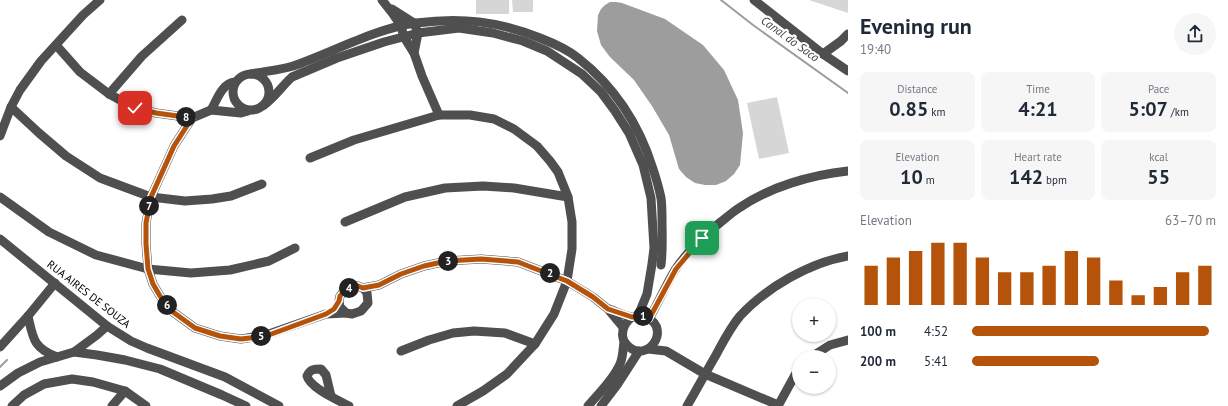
<!DOCTYPE html>
<html lang="en">
<head>
<meta charset="utf-8">
<style>
	body { margin:0; font-family:"PT Sans",sans-serif; background:#f6f6f7; color:#1f2937; height:100vh; display:flex; flex-direction:column; font-size:15px; white-space:nowrap }
	* { box-sizing:border-box; margin:0 }
	p { font-size:13px; color:#747a83 }
	.icon { flex:none; width:22px; height:22px; fill:none; stroke:currentColor; stroke-width:2; stroke-linecap:round; stroke-linejoin:round }
	.map { position:relative; flex:1; overflow:hidden }
	.details { display:flex; flex-direction:column; background:#fff; width:380px }
	.details>* { flex:none }
	.controls { position:absolute; left:792px; top:298px; display:grid; gap:8px }
	.controls a { display:grid; place-items:center; width:44px; height:44px; border-radius:50%; background:#fff; box-shadow:0 1px 3px #0004; font-size:20px }
	.pin { position:absolute; display:grid; place-items:center; width:34px; height:34px; color:#fff; margin:-17px; border-radius:8px; box-shadow:0 2px 6px #0006 }
	.km { position:absolute; width:20px; height:20px; margin:-10px; border-radius:50%; background:#222; color:#fff; font-size:11px; line-height:20px; text-align:center }
	.round { display:grid; place-items:center; flex:none; width:42px; height:42px; border-radius:21px; background:#f6f6f7 }
	.overview { display:flex; align-items:center; justify-content:space-between; height:68px; padding:0 12px }
	h1 { font-size:22px; font-weight:700; line-height:30px }
	.stats { display:grid; grid-template-columns:repeat(3,1fr); gap:6px; height:68px; padding:4px 12px }
	.stats div { display:grid; align-content:center; border-radius:8px; background:#f6f6f7; text-align:center }
	.stats b { font-size:20px; font-weight:700 }
	.stats small { font-size:11px; font-weight:400 }
	.stats p { font-size:11px }
	.chart { height:112px; padding:8px 12px }
	.chart p { display:flex; justify-content:space-between }
	.chart svg { width:100%; height:72px; margin-top:4px; stroke:#b45309; stroke-width:6 }
	ul { padding:0 12px; list-style:none; font-size:13px }
	li { display:grid; grid-template-columns:64px 48px 1fr; align-items:center; height:30px }
	li i { height:10px; border-radius:5px; background:#b45309 }
	main { display:flex; flex:1; min-height:0 }
	.map>svg:first-child { display:block }
	.green { fill:#d6d6d6 }
	.water { fill:#9d9d9d }
	.lines { fill:none; stroke-linecap:round; stroke-linejoin:round }
	.stream { stroke:#9d9d9d; stroke-width:2 }
	.minor { stroke:#4f4f4f; stroke-width:9 }
	.route-casing { stroke:#fff; stroke-width:8 }
	.route { stroke:#b45309; stroke-width:5 }
	.labels { text-anchor:middle; stroke-width:4; stroke-linejoin:round; paint-order:stroke }
	.street-label { font-size:11px; fill:#000; stroke:#fff }
	.water-label { font-size:12px; font-style:italic; fill:#3e3e3e; stroke:#fff }
</style>
</head>
<body>
<main>
<div class="map">
<svg width="848" height="406" viewBox="0 0 848 406">
	<rect width="100%" height="100%" fill="#fff"/>
	<g class="green">
		<rect x="476" y="0" width="33" height="14"/>
		<polygon points="512,0 533,0 533,12 513,12"/>
		<polygon points="809,0 848,0 848,13"/>
		<polygon points="777,97 789,153 759,159 747,103"/>
	</g>
	<polygon class="water" points="610,2 616,2 622,3 665,19 703,45 724,70 738,100 743,133 740,165 734,174 726,181 716,185 705,185 695,183 686,177 679,169 669,135 652,106 634,80 610,57 601,45 597,31 598,15 601,9 605,5"/>
	<g class="lines">
		<g class="stream">
			<polyline points="721,0 753,25 848,93"/>
			<polyline points="0,367 7,360"/>
		</g>
		<g class="minor">
			<polyline points="382,0 393,14 401,26 404,37 414,53 422,76 439,115"/>
			<polyline points="754,0 823,54 848,71"/>
			<polyline points="392,9 414,23 418,33 414,53"/>
			<polyline points="56,45 80,72 109,94 135,108 156,113 192,118"/>
			<polyline points="823,54 841,41 848,34"/>
			<circle cx="251" cy="92" r="18"/>
			<path d="M251,74C265,71 280,70 293,66C334,52 373,29 416,23C461,17 498,21 540,38C553,43 567,49 578,58C615,87 639,124 653,169C656,178 659,188 661,198C662,205 662,212 662,219C662,235 663,249 661,265"/>
			<path d="M235,82C222,83 217,100 211,110L241,113L248,111"/>
			<polyline points="109,94 142,56 182,20"/>
			<path d="M264,105C275,97 282,86 292,77L337,58L384,42L418,33L459,28L493,33L523,41L547,51L582,74L601,92L615,111L629,133L643,165L651,198L654,248L652,264L647,294L638,316"/>
			<polyline points="11,107 39,133 66,156 100,178 151,197 185,201 212,199 231,196 262,184"/>
			<polyline points="211,110 192,118 174,146 151,197 146,223 146,244 148,269 153,284 160,296 173,312 195,328 220,336 241,339 266,335 326,314 346,313"/>
			<polyline points="0,136 11,107 20,90 41,61 83,15 100,0"/>
			<polyline points="310,158 354,140 439,115 470,115 494,119 514,129 537,146 550,161 558,172 568,197 572,222 572,249 567,281 554,314 535,344 507,374 483,391 457,406"/>
			<polyline points="0,197 49,232 96,255 148,269 191,273 230,270 269,261 295,248"/>
			<polyline points="345,222 405,197 445,188 483,186 514,188 568,197"/>
			<polyline points="0,239 107,326 131,341 147,348 225,377 279,406"/>
			<polyline points="363,288 367,293 368,303 361,311 352,314 346,313 340,307 339,301 340,296 345,290 350,287 358,286 363,288 379,285 401,274 424,266 447,261 481,259 518,262 567,281 593,297 608,309 623,327"/>
			<path d="M609,309C615,311 627,317 633,317C638,317 642,315 648,318C671,330 647,364 628,346C618,337 623,324 632,317"/>
			<path d="M28,316C33,338 33,348 57,357"/>
			<path d="M649,319C658,303 666,285 675,270C686,253 702,238 717,225C724,220 731,213 739,208C769,187 811,175 848,171"/>
			<polyline points="0,347 28,316 55,283"/>
			<polyline points="648,349 666,351 705,374 778,405"/>
			<polyline points="401,351 429,340 453,333 474,331 505,333 535,344"/>
			<polyline points="74,352 97,355 125,360 160,369 222,395 246,406"/>
			<polyline points="811,357 830,345 848,340"/>
			<polyline points="0,386 18,373 40,362 74,352 97,335 107,326"/>
			<path d="M331,396L326,375L321,369C314,369 310,369 307,376C310,388 338,400 349,406"/>
			<polyline points="12,406 24,395 44,384 72,379 93,382 125,391 146,406"/>
			<polyline points="112,406 125,391"/>
			<path d="M588,406C599,393 614,379 620,364C623,357 623,349 624,342"/>
			<polyline points="601,406 617,385 639,351"/>
			<path d="M687,406C697,389 706,372 716,355C723,342 730,328 740,316C767,287 809,263 848,256"/>
			<polyline points="778,406 795,375 799,369"/>
		</g>
	</g>
	<g class="lines">
		<g class="route-casing">
			<polyline id="route" points="135,108 156,113 192,118 174,146 151,197 146,223 146,244 148,269 153,284 160,296 173,312 195,328 220,336 241,339 266,336 326,314 334,309 339,301 340,296 345,290 350,287 358,286 363,288 379,285 401,274 424,266 447,261 481,259 518,262 567,281 593,297 608,309 632,317 638,316 644,316 649,319 676,269 702,238"/>
		</g>
		<use href="#route" class="route"/>
	</g>
	<g class="labels">
		<g class="street-label">
			<text transform="translate(89 294) rotate(38)" y="4">RUA AIRES DE SOUZA</text>
		</g>
		<g class="water-label">
			<text transform="translate(790 39) rotate(36)" y="4">Canal do Saco</text>
		</g>
	</g>
</svg>
<div class="controls">
<a>+</a>
<a>−</a>
</div>
<div class="pin" style="left:702px;top:238px;background:#1e9e55"><svg class="icon" aria-label="arrive" viewBox="0 0 24 24"><path d="M6 21V4h12l-3 4 3 4H6"/></svg></div>
<div class="pin" style="left:135px;top:108px;background:#d93025"><svg class="icon" aria-label="check" viewBox="0 0 24 24"><path d="M5 12l5 5 9-10"/></svg></div>
<b class="km" style="left:643px;top:316px">1</b>
<b class="km" style="left:550px;top:273px">2</b>
<b class="km" style="left:448px;top:261px">3</b>
<b class="km" style="left:349px;top:288px">4</b>
<b class="km" style="left:261px;top:336px">5</b>
<b class="km" style="left:167px;top:305px">6</b>
<b class="km" style="left:149px;top:206px">7</b>
<b class="km" style="left:186px;top:117px">8</b>
</div>
<section class="details">
<div class="overview"><div><h1>Evening run</h1><p>19:40</p></div><a class="round"><svg class="icon" aria-label="share" viewBox="0 0 24 24"><path d="M12 15V3M7 8l5-5 5 5M5 13v7h14v-7"/></svg></a></div>
<div class="stats">
<div><p>Distance</p><b>0.85<small> km</small></b></div>
<div><p>Time</p><b>4:21</b></div>
<div><p>Pace</p><b>5:07<small> /km</small></b></div>
</div>
<div class="stats">
<div><p>Elevation</p><b>10<small> m</small></b></div>
<div><p>Heart rate</p><b>142<small> bpm</small></b></div>
<div><p>kcal</p><b>55</b></div>
</div>
<div class="chart"><p><span>Elevation</span>63–70 m</p>
<svg viewBox="0 0 160 44" preserveAspectRatio="none"><path d="M5 44V20M15 44V15M25 44V11M35 44V6M45 44V6M55 44V15M65 44V24M75 44V24M85 44V20M95 44V11M105 44V15M115 44V29M125 44V38M135 44V33M145 44V24M155 44V20"/></svg>
</div>
<ul>
<li><b>100 m</b>4:52<i style="width:97%"></i></li>
<li><b>200 m</b>5:41<i style="width:52%"></i></li>
</ul>
</section>
</main>
</body>
</html>
